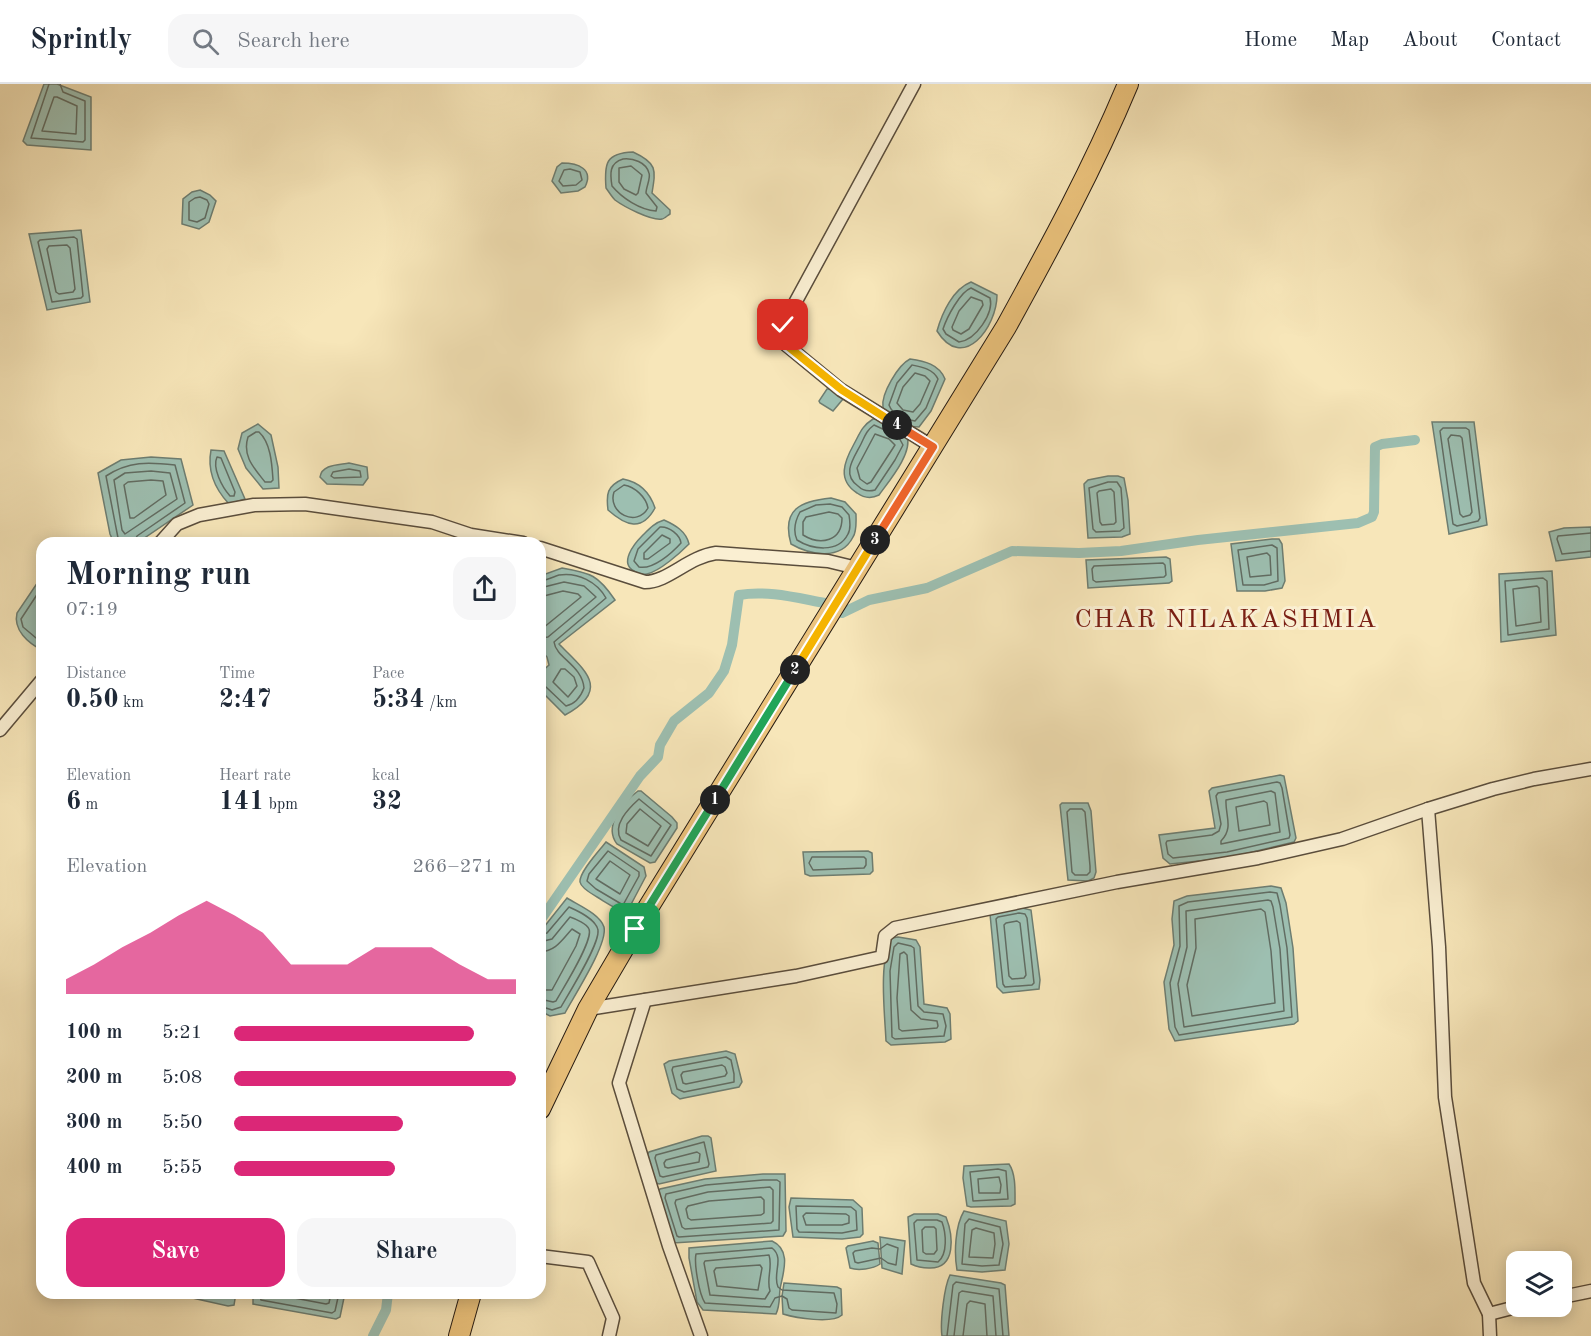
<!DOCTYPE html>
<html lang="en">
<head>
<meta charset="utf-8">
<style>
	body { margin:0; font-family:"Old Standard TT",serif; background:#f6f6f7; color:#1f2937; height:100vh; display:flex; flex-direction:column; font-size:22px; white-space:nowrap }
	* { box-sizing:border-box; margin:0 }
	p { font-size:20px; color:#747a83 }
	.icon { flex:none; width:33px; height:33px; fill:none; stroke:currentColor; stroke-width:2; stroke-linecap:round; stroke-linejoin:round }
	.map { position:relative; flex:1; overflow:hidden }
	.sheet { position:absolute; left:36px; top:453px; width:510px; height:762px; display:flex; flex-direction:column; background:#fff; border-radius:18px; box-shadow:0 3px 15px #0003 }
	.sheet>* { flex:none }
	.buttons { position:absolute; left:1506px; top:1167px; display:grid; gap:12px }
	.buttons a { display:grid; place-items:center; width:66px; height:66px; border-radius:12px; background:#fff; box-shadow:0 3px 15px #0003; font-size:30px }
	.pin { position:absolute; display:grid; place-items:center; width:51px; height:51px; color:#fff; margin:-26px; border-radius:12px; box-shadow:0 3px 9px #0006 }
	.km { position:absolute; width:30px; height:30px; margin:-15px; border-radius:50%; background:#222; color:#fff; font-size:16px; line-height:30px; text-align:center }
	.round { display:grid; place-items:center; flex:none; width:63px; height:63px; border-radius:18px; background:#f6f6f7 }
	.overview { display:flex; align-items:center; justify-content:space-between; height:102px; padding:0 30px }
	h1 { font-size:33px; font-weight:800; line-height:45px }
	.stats { display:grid; grid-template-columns:repeat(3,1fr); gap:9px; height:102px; padding:6px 30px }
	.stats div { display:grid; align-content:center }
	.stats b { font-size:26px; font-weight:800 }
	.stats small { font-size:16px; font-weight:400 }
	.stats p { font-size:16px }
	.chart { height:168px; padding:12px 30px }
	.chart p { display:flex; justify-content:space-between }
	.chart svg { width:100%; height:108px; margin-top:6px; fill:#db2777; opacity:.7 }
	.cta { display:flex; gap:12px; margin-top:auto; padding:12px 30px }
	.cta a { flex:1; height:69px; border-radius:18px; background:#db2777; color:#fff; font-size:24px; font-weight:800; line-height:69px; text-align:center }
	.cta a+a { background:#f6f6f7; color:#1f2937 }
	ul { padding:0 30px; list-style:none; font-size:20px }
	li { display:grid; grid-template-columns:96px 72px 1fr; align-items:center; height:45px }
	li i { height:15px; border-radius:8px; background:#db2777 }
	header { display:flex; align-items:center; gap:36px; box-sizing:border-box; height:84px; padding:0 30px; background:#fff; border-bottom:2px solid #e0e1e3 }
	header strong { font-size:28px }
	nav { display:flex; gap:33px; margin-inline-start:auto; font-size:21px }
	.search { width:420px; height:54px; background:#f6f6f7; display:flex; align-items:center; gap:15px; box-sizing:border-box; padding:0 21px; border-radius:18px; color:#747a83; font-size:22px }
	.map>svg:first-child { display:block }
	.water { fill:#9dbfb1; stroke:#6d7d71; stroke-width:1.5 }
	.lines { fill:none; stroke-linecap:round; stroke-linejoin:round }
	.shore { stroke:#616c62; stroke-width:1.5 }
	.canal { stroke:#9dbfb1; stroke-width:10 }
	.minor-casing { stroke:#5a4d3c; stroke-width:15 }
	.primary-casing { stroke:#251a12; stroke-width:22 }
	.minor { stroke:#faefd2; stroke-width:12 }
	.primary { stroke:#ecc37c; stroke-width:20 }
	.split-1-casing { stroke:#fff; stroke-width:12 }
	.split-2-casing { stroke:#fff; stroke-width:12 }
	.split-3-casing { stroke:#fff; stroke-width:12 }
	.split-4-casing { stroke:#fff; stroke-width:12 }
	.split-5-casing { stroke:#fff; stroke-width:12 }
	.split-1 { stroke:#22a559; stroke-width:8 }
	.split-2 { stroke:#22a559; stroke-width:8 }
	.split-3 { stroke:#f5b400; stroke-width:8 }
	.split-4 { stroke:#f0652b; stroke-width:8 }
	.split-5 { stroke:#f5b400; stroke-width:8 }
	.labels { text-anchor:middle; stroke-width:6; stroke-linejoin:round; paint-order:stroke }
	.quarter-label { font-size:26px; letter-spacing:1.5px; fill:#7a1f14; stroke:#faefd2 }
</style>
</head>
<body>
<header>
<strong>Sprintly</strong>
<div class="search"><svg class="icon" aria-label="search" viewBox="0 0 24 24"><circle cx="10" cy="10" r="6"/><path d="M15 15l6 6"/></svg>Search here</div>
<nav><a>Home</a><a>Map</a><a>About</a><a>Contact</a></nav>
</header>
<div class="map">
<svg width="1591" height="1252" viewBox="0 0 1591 1252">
	<rect width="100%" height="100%" fill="#f7e6b9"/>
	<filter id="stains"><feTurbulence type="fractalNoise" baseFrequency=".00333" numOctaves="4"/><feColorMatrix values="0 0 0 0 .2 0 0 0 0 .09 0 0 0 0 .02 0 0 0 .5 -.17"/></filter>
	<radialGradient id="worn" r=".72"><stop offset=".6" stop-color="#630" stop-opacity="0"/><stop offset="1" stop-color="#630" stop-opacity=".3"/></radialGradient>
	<g class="water">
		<polygon points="44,0 57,0 91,13 91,66 27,61 23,57"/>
		<path d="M633,68C657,79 656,85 652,109L670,126V130C668,131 664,135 662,135C651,137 623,122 615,116C612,113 609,108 606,104C604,79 606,69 633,68Z"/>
		<path d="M562,79C578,79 594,85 585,103L578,107L561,109L552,97L557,83Z"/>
		<polygon points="200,106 210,111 216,117 209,138 199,145 182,140 183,115 192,108"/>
		<polygon points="81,146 90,218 47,226 29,150"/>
		<path d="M971,198L997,211C997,243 963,289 937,247C942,229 953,205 971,198Z"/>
		<path d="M910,275C924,277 939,280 945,295L931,327L919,343C908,343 885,336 883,323C881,310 898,281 910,275Z"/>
		<polygon points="827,305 830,305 843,315 833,327 820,319 819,317"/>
		<path d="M873,335H878L907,352C913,369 889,397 879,411C871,415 864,414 857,409C837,396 844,378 854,360C860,349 862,342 873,335Z"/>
		<polygon points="1432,338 1474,338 1487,441 1449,450"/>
		<polygon points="258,340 271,351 278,383 279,404 263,405 246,384 238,365 242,349"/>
		<path d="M211,366L224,367L245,415L229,420C215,405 207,387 211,366Z"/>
		<polygon points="151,373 181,375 193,421 137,459 114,459 110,450 98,389 121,376"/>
		<path d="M349,379L367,383L368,394L363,401L327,400L320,393C322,380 339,381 349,379Z"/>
		<polygon points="1108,392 1118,392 1124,394 1128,416 1130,450 1122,453 1088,454 1084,400 1088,396"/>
		<path d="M623,395C639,398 650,409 655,424C642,448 626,442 608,426C606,410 607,402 623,395Z"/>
		<path d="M831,414L845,418L856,430C856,437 857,447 853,453C841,477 810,471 791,460C781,425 801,417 831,414Z"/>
		<path d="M664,436C675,441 686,447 689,460C680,469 660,487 647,490C643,491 638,490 634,487C619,479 634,460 642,452C649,445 654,439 664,436Z"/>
		<polygon points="1591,443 1591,473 1556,477 1549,448 1564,444"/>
		<polygon points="1272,455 1279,455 1282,460 1285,497 1282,504 1265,507 1237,507 1231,460"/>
		<polygon points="1166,473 1170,475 1172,497 1169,499 1088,504 1086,476"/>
		<path d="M562,484C591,489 598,491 615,516L559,560C583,585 613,605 565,631L540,606V589L549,581L547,573L540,565V492Z"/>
		<polygon points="1552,487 1556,551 1501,558 1499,490"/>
		<path d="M42,492V566C28,559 13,546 17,529Z"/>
		<polygon points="1280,691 1284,692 1296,754 1294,758 1228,774 1170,780 1163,774 1159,751 1215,744 1209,707 1212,704"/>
		<path d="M638,707H641L672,733L677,739V744L655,778L650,779L617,760C603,742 623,718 638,707Z"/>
		<polygon points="1062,719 1088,719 1091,727 1096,788 1094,794 1088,797 1068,796 1060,721"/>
		<path d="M606,758L644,783L646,792L627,828C616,826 607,819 597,813C592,810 581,804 580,798C579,788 600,766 606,758Z"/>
		<polygon points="868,767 872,769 873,787 870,790 810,792 805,790 803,768"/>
		<polygon points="1271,802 1281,804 1286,819 1293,864 1298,937 1294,940 1175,957 1169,945 1164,898 1174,861 1172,835 1174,817 1187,812"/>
		<path d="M567,814C578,821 600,830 604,843C608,860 574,912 565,929L550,932L540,927V848Z"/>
		<polygon points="1018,823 1031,826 1040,896 1039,905 1003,909 997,903 990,830"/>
		<path d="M898,853L916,856L920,863L924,920L947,924L950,930L951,955L945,958L891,961L886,957C885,932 878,875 892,854Z"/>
		<polygon points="726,967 735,970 742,998 739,1003 684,1014 680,1015 672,1009 664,980 669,977"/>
		<polygon points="702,1052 708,1052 711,1054 716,1087 659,1100 656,1099 647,1071 649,1068"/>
		<path d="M1009,1080C1016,1090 1015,1107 1015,1120L1011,1122L971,1123L967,1122L963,1094L964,1082Z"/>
		<polygon points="763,1090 785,1090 786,1147 783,1152 673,1159 658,1108 660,1105 705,1095"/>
		<polygon points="791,1114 853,1116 862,1124 863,1150 860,1153 842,1155 793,1153 789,1123"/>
		<path d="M964,1127L1006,1137L1009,1160L1005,1186L982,1188L957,1186C954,1169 955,1142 964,1127Z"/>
		<path d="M914,1130H938L946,1133C953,1151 957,1185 929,1184C923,1184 917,1183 911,1180L908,1133Z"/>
		<polygon points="880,1153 905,1157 902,1190 882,1184"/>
		<path d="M772,1157C792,1166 783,1189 780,1205C779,1214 780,1222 776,1230L703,1226L697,1218L689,1174V1164Z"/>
		<path d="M873,1157L878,1159L880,1180C873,1185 858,1187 850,1184L846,1164L848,1162Z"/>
		<path d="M950,1191L1001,1199L1005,1201L1009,1252H942C940,1239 944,1203 950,1191Z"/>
		<path d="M784,1199L837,1203L841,1205L842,1231C832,1240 796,1234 783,1230L782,1212Z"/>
		<polygon points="170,1209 236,1209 234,1221 228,1222"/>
		<polygon points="253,1209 345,1209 340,1233 336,1235 253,1220"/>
	</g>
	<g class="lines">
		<g class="shore">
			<polyline points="49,0 31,54 83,58 85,56 85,17 63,8 60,0"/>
			<polygon points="54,13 57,13 77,22 76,50 42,47"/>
			<path d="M623,75C633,74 646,78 649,89C651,94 646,103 646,109L657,123L656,127C640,126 622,114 612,102C610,90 609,79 623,75Z"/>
			<polygon points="631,82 642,91 638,109 636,111 624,105 619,98 619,84"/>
			<polygon points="570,85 580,88 582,96 576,101 563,102 559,97 564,86"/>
			<polygon points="200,113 207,116 209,120 205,134 197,138 189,136 189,118 195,114"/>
			<polygon points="74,153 77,155 83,212 81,214 52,218 38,158 40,156"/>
			<polygon points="67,161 70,164 75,205 73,208 59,210 56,208 47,165 49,162"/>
			<path d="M971,204L990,214C994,229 976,256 959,258L946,250L943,245C947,233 960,208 971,204Z"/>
			<polygon points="971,213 982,217 983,221 969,245 961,250 953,246 952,243 959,227"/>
			<path d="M912,281C922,283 933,285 938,295L926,324L915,337C905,335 893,332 889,321L897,299Z"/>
			<polygon points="915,289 925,292 930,297 920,320 913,328 903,326 897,319 903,303"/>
			<path d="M874,341L898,352L903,361L895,376L875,406C868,408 863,407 858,402C841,390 854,374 861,360C865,352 866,347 874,341Z"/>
			<polygon points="1443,344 1466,344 1469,346 1480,434 1478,437 1457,442 1453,440 1440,347"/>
			<path d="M256,348H259C271,359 272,381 273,396L271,398H265C254,384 242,372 248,353Z"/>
			<polygon points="875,350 889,355 895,361 871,398 867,400 860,395 857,384"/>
			<polygon points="1451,351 1460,352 1462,354 1472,428 1470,431 1463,433 1460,430 1448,355"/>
			<path d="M217,373L221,374L235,408L234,412H230C222,403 212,384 217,373Z"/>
			<polygon points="349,385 360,387 361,393 334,394 331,392 333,388"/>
			<polygon points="151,387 170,389 177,415 125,450 122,446 114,396 125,389"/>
			<polygon points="151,396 163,397 166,411 134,434 130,434 124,401 128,398"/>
			<polygon points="1108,398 1117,398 1121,404 1124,444 1120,447 1096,448 1093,445 1089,404"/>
			<path d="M624,401C635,403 646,413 648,424C637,444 607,429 614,408Z"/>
			<polygon points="1111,405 1114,408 1116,438 1114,440 1102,441 1100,438 1097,409 1099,407"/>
			<path d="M830,420L842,423L849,431C850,437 851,445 848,450C838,470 811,465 797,456C793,447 795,437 800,428L816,421Z"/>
			<path d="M829,428L838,430L842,434C842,457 821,462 803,451V438L806,433Z"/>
			<path d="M660,443C669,442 680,451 681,459C672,469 653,486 639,483L634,477L638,465Z"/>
			<polyline points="1591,449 1558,452 1557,455 1562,470 1591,467"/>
			<polygon points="662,451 670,455 670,459 648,475 644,475 644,469"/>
			<path d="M119,459L106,392C129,377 148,378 175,381L185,419L137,452L134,459"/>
			<polygon points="1272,461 1277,464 1278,497 1264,501 1243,501 1238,466"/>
			<polygon points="1267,469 1270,472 1271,491 1250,493 1247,473"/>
			<polygon points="1163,479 1165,481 1166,491 1164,493 1096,498 1093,496 1092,485 1094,482"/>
			<polygon points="1543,494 1547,497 1549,545 1508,551 1505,497"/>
			<path d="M540,497C547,496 553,493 559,491C578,488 597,498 606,514L554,558C556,574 582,581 584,604C581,612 575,620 566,622L546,603L540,602"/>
			<polygon points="1537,502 1539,504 1541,538 1516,542 1513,505"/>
			<polyline points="42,503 21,535 23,543 42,559"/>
			<polyline points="540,504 564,498 584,502 596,513 548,553 540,554"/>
			<polyline points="540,513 563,507 578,510 581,513 543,544 540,545"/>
			<polygon points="565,585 574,593 577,602 568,613 553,598 561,585"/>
			<polygon points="1277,698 1280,699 1282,704 1290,751 1289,754 1227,768 1173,774 1168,770 1166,759 1167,757 1212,751 1219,747 1221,740 1216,712 1218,709"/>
			<path d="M1271,707L1275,709L1280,748L1221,760V757C1234,744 1225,731 1226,716Z"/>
			<path d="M639,715L671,741L651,772L621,756C612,741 628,725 639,715Z"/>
			<polygon points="1264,717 1267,719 1270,741 1239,747 1236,723"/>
			<polygon points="640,725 661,742 648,762 626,749 627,740"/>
			<polygon points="1070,725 1082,725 1085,728 1090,782 1090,788 1087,791 1075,791 1072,788 1067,728"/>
			<polygon points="608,767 639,788 639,792 623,821 596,805 587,797 589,790"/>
			<polygon points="812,773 864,773 866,775 866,781 864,784 813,786 809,779"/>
			<polygon points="610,777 630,791 620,810 596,795"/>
			<polygon points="1270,808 1277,809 1280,821 1287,864 1292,933 1179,951 1175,943 1170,899 1180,862 1179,822 1188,818"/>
			<polygon points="1268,816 1271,817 1273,823 1280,865 1284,927 1184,943 1178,900 1187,863 1186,827"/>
			<polygon points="1261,825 1265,828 1271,867 1275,919 1192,932 1187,901 1196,864 1195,835"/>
			<polygon points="1019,829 1025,830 1027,834 1034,899 1032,901 1005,903 1003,900 996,835 998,833"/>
			<polygon points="1017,837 1020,839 1026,891 1024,894 1012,895 1009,892 1004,841 1006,839"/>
			<path d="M540,851L547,849L569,823C578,827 596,835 598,846C600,860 569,909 561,923L552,926L540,922"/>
			<path d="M540,858L552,855L570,833C576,835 587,840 589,845C594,856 562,906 556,917L553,918L540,915"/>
			<polygon points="898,859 911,862 914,864 918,922 924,928 943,930 946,942 944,952 895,955 892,953 890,887 894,863"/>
			<path d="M540,868C556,867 562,856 572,845L580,850L576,862L552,906H540"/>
			<polygon points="904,868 907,871 911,926 921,935 937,937 938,942 937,944 902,947 899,945 897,914 900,870"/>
			<polygon points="726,973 731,976 734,990 734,998 684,1008 677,1005 672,986 673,983"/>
			<polygon points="722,981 725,983 727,989 725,992 686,1000 683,999 681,991 683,988"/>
			<polygon points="704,1058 709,1080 708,1083 663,1093 660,1092 655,1074 656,1071"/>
			<polygon points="697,1068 700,1070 699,1078 668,1084 665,1083 664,1079 666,1076"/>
			<polygon points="998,1085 1006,1087 1008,1115 973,1117 970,1088"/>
			<polygon points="999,1093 1001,1101 1000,1109 979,1109 978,1095"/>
			<polygon points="763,1096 777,1096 780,1098 779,1146 679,1153 677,1152 665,1114 666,1110 706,1101"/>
			<polygon points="770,1103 773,1106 773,1137 771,1139 685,1145 682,1143 675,1119 676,1116 708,1108"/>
			<polygon points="761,1113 764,1116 764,1129 761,1131 691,1136 688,1134 686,1125 688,1122 709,1117"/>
			<polygon points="796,1122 851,1123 856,1127 857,1146 842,1149 799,1148 797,1145"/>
			<polygon points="806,1129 846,1130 849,1132 849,1139 842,1141 806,1141 803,1132"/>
			<polygon points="969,1135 1000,1143 1003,1160 999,1181 982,1182 962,1180 965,1140"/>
			<path d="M917,1136H937L942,1138C946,1149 948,1170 938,1178L917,1176L914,1139Z"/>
			<polygon points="925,1143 934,1143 936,1145 937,1166 934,1170 926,1170 923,1168 922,1146"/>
			<polygon points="976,1144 994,1149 995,1160 993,1174 969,1173 972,1146"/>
			<polygon points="887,1160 898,1164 896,1181 888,1179 881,1174 858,1179 855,1178 853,1169 855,1167 872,1164 880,1165"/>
			<path d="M772,1164C785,1174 772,1190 778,1203L782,1206L834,1209L837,1220L836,1229L792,1226L789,1224L787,1215L782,1212L775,1214L770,1223L705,1219C699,1210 694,1180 696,1170Z"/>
			<path d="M769,1171C773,1183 766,1195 770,1207L765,1215L710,1211L704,1179L705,1177Z"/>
			<polygon points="760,1181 762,1184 758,1206 717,1202 714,1187 716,1184"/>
			<polyline points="259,1209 261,1216 332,1229 335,1227 339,1209"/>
			<polyline points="268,1209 326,1220 329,1219 331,1209"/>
			<polyline points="947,1252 953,1201 956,1198 999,1205 1003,1252"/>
			<polyline points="954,1252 959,1209 962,1207 993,1212 996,1252"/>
			<polyline points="963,1252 967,1220 970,1217 985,1220 987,1252"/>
		</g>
		<g class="canal">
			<polyline points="842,529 869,516 927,504 1012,467 1079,469 1121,467 1198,456 1358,439 1372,433 1374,428 1375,363 1382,360 1415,356"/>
			<path d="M540,837L640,692L658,673L660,661L674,637L709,609L724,587L732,561L739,511C767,506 797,514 825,519"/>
			<polyline points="373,1252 386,1226 388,1209"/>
		</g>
		<g class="minor-casing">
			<g id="minor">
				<polyline points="914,0 783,241 785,260 841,306 933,363"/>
				<polyline points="160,459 177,440 199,431 254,421 305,420 432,438 471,451 523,459"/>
				<path d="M540,464L645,498C668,498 688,473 716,469L828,477L857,484"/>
				<polyline points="0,646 42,596"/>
				<polyline points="1428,725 1439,863 1445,1013 1474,1199 1489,1230 1520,1222"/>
				<polyline points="645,916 619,999 669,1162 701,1252"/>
				<polyline points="588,925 796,892 882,873 885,852 895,844 1117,798 1258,774 1342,755 1428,725 1493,705 1534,695 1591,685"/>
				<polyline points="540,1172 588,1178 613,1234 609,1252"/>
				<polyline points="1562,1213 1591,1207"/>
				<polyline points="1489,1230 1490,1252"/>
			</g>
		</g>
		<g class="primary-casing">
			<g id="primary">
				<path d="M540,1025L588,925L635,845L1006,243C1050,163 1093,84 1128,0"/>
				<polyline points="459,1252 471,1209"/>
			</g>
		</g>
		<use href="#minor" class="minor"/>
		<use href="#primary" class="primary"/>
	</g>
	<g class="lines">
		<g class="split-1-casing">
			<polyline id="split-1" points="635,845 715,716"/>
		</g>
		<g class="split-2-casing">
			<polyline id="split-2" points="715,716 795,586"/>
		</g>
		<g class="split-3-casing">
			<polyline id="split-3" points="795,586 875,456"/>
		</g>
		<g class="split-4-casing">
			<polyline id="split-4" points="875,456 933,363 897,341"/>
		</g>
		<g class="split-5-casing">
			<polyline id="split-5" points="783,241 785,260 842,306 897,341"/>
		</g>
		<use href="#split-1" class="split-1"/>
		<use href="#split-2" class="split-2"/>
		<use href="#split-3" class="split-3"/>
		<use href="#split-4" class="split-4"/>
		<use href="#split-5" class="split-5"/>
	</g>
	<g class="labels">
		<g class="quarter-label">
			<text x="1226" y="543">CHAR NILAKASHMIA</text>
		</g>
	</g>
	<rect width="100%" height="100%" filter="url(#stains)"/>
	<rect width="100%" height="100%" fill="url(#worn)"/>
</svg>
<div class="buttons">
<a><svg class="icon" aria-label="layers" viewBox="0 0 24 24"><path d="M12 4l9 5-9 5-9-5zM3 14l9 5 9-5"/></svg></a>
</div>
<div class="pin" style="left:635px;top:845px;background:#1e9e55"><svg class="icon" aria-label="arrive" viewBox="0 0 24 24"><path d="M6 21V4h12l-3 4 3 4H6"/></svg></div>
<div class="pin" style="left:783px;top:241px;background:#d93025"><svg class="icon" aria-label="check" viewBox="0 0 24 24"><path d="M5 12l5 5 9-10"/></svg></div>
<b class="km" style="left:715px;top:716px">1</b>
<b class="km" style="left:795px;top:586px">2</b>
<b class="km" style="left:875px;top:456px">3</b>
<b class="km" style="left:897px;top:341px">4</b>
<section class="sheet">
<div class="overview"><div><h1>Morning run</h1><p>07:19</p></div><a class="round"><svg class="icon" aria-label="share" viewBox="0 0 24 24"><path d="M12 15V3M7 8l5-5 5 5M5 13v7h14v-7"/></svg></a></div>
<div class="stats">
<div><p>Distance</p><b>0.50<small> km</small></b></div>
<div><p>Time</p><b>2:47</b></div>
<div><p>Pace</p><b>5:34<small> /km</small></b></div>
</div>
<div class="stats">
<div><p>Elevation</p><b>6<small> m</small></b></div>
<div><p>Heart rate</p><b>141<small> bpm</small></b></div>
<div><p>kcal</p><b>32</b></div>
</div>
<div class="chart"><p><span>Elevation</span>266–271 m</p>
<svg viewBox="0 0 160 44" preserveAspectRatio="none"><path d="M0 44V38L10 32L20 25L30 19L40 12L50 6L60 12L70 19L80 32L90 32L100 32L110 25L120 25L130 25L140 32L150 38L160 38V44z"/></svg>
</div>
<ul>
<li><b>100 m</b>5:21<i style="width:85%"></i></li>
<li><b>200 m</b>5:08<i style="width:100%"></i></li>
<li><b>300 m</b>5:50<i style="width:60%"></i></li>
<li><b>400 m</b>5:55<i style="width:57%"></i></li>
</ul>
<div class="cta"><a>Save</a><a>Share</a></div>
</section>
</div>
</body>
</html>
